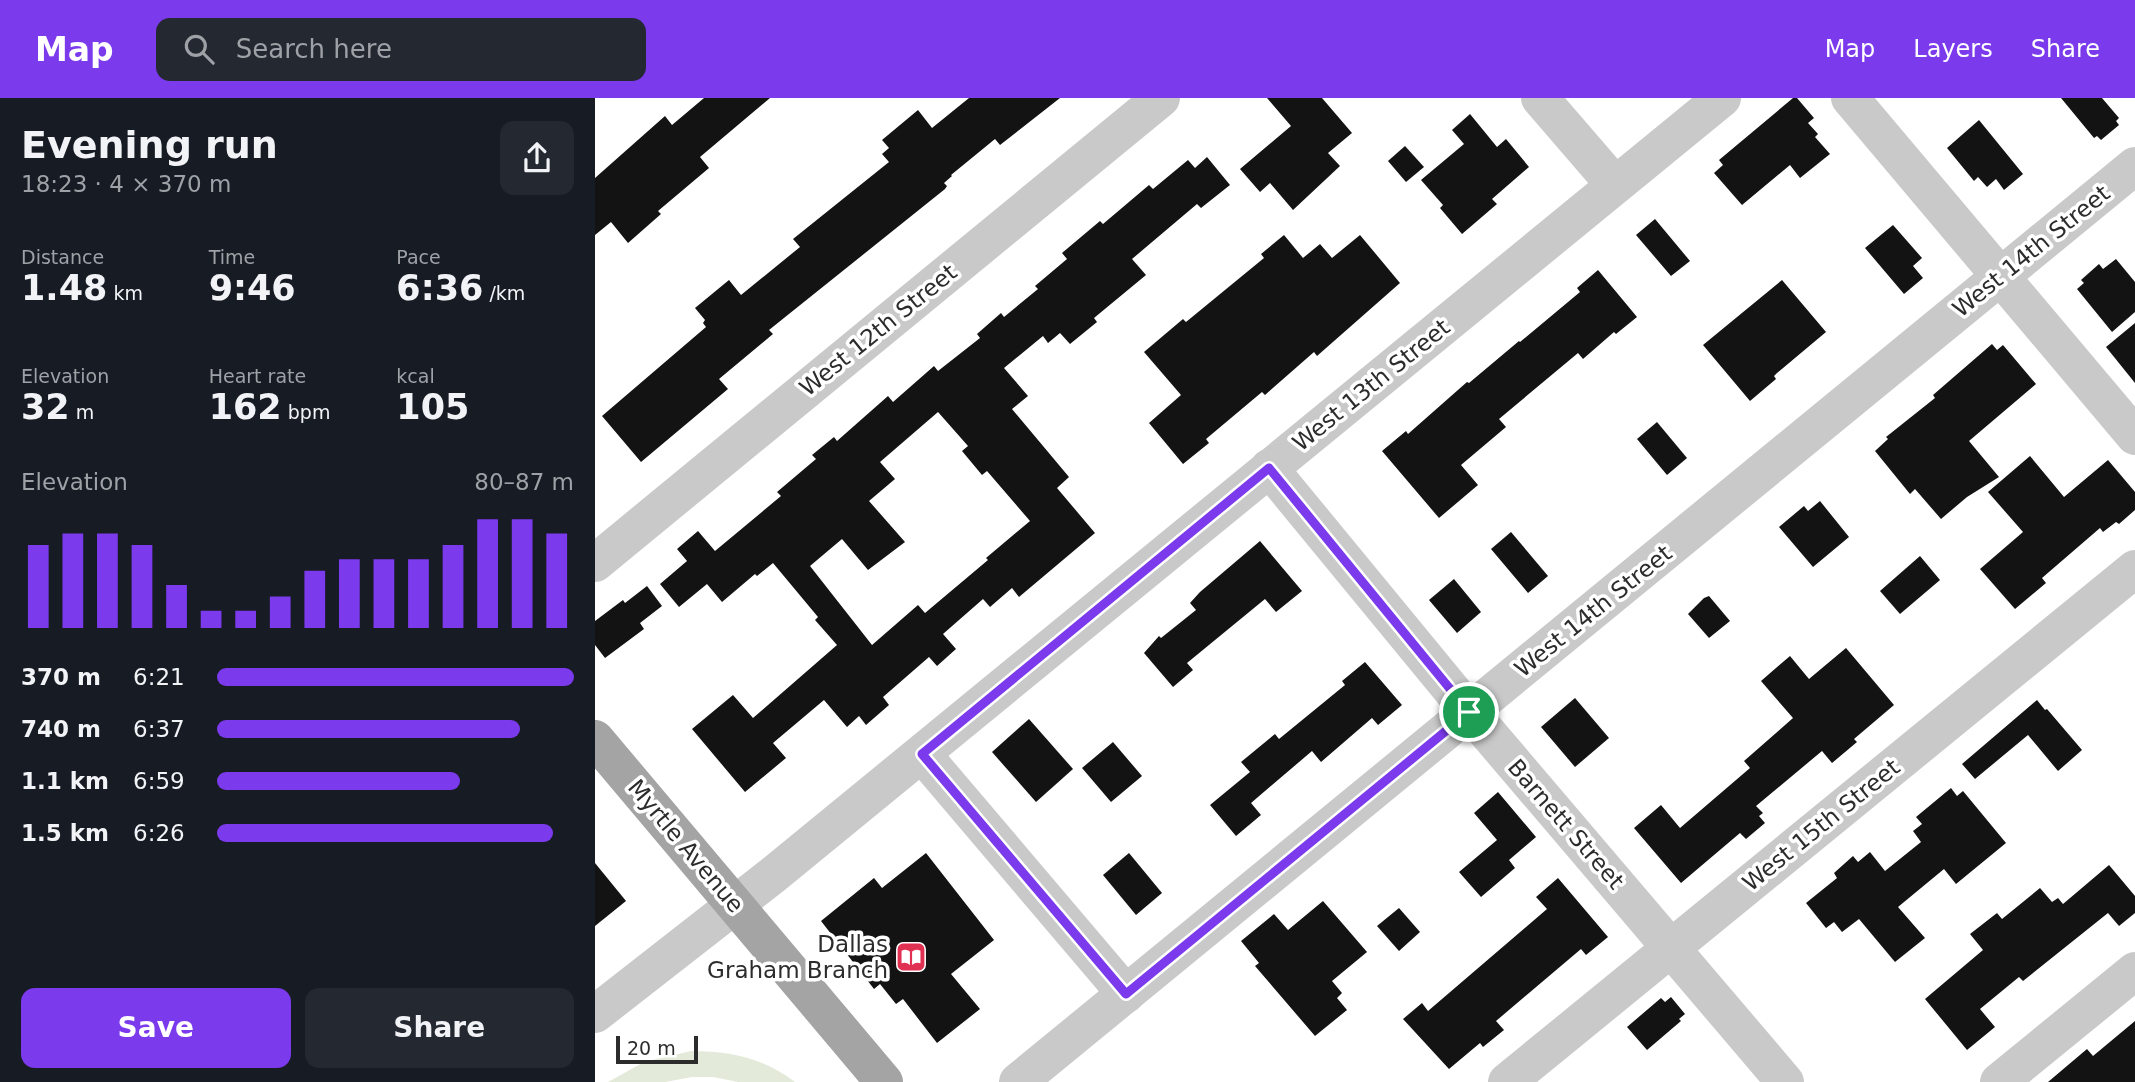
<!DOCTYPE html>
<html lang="en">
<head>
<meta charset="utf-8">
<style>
	body { margin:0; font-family:"DejaVu Sans",sans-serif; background:#242831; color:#f1f3f6; height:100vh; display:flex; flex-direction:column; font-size:26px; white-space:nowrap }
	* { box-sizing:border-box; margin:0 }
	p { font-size:23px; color:#9ea1a6 }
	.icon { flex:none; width:38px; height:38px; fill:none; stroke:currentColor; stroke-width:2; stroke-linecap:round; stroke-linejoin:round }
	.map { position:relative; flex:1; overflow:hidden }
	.sheet { display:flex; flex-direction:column; background:#171b24; width:595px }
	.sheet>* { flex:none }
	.scale { position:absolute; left:21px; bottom:18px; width:82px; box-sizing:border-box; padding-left:7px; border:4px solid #2c2c2c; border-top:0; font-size:19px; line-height:24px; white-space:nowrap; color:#2c2c2c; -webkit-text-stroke:5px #fff; paint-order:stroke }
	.pin { position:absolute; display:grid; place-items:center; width:60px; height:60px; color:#fff; margin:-30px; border:4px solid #fff; border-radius:50%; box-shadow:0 2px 7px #0007 }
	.round { display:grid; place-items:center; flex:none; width:74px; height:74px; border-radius:14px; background:#242831 }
	.summary { display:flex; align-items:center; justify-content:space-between; height:119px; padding:0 21px }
	h1 { font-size:38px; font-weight:600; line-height:52px }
	.metrics { display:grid; grid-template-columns:repeat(3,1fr); gap:10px; height:119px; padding:7px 21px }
	.metrics div { display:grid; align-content:center }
	.metrics b { font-size:35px; font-weight:600 }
	.metrics small { font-size:19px; font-weight:400 }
	.metrics p { font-size:19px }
	.chart { height:196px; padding:14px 21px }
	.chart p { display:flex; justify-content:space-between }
	.chart svg { width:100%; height:126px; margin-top:7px; stroke:#7c3aed; stroke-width:6 }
	.button { display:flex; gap:14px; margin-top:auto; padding:14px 21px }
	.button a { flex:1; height:80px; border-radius:14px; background:#7c3aed; color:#fff; font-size:28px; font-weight:600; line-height:80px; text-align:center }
	.button a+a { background:#242831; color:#f1f3f6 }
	ul { padding:0 21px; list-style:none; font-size:23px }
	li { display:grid; grid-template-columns:112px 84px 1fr; align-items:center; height:52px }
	li i { height:18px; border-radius:9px; background:#7c3aed }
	header { display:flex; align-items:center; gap:42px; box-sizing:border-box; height:98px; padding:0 35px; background:#7c3aed; color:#fff }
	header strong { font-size:33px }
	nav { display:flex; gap:38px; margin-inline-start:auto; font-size:24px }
	.search { width:490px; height:63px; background:#242831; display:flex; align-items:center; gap:18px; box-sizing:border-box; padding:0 24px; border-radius:14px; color:#9ea1a6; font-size:26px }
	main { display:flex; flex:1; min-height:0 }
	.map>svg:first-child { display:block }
	.green { fill:#e4eada }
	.building { fill:#131313; fill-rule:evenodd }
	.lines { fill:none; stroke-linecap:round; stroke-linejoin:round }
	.minor { stroke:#c9c9c9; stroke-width:38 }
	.major { stroke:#a4a4a4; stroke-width:38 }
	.route-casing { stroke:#fff; stroke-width:14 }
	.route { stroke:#7c3aed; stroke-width:9 }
	.labels { text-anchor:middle; stroke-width:7; stroke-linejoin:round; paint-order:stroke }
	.street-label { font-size:23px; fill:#2c2c2c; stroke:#fff }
	.poi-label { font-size:23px; fill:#2c2c2c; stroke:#fff; text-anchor:end }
</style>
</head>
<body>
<header>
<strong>Map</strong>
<div class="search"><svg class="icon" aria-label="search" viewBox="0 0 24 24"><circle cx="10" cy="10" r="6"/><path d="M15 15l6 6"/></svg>Search here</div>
<nav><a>Map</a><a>Layers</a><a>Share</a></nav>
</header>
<main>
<section class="sheet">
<div class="summary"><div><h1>Evening run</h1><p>18:23 · 4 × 370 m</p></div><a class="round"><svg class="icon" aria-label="share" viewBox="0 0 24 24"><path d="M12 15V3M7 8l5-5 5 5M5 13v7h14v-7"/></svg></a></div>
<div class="metrics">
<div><p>Distance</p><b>1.48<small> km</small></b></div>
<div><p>Time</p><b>9:46</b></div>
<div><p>Pace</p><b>6:36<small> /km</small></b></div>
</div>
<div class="metrics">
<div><p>Elevation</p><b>32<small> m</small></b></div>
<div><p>Heart rate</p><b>162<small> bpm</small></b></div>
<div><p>kcal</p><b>105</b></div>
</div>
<div class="chart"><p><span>Elevation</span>80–87 m</p>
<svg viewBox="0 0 160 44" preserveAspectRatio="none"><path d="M5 44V15M15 44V11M25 44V11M35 44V15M45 44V29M55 44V38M65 44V38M75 44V33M85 44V24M95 44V20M105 44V20M115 44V20M125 44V15M135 44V6M145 44V6M155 44V11"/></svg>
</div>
<ul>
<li><b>370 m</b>6:21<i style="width:100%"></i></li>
<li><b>740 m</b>6:37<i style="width:85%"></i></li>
<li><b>1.1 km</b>6:59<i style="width:68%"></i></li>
<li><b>1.5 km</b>6:26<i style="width:94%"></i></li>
</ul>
<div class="button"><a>Save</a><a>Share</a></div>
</section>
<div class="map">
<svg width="1540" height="984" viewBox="0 0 1540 984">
	<rect width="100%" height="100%" fill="#fff"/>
	<path class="green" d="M96,953C135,953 169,960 200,984H143L118,979H97L70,984H13L49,964Z"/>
	<g class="building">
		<polygon points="109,0 175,0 105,59 114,70 63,113 66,116 33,145 16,124 0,137 0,80 70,18 77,27"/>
		<polygon points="374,0 465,0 405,47 400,41 356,77 357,78 349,85 352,88 350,91 174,232 178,236 124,281 133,291 46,364 7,318 111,229 108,225 110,222 100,210 134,182 146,197 205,149 198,141 294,64 287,56 294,50 287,42 323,12 337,30"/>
		<polygon points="672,0 727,0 757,35 733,55 745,68 698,112 675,85 665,94 645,71 696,28"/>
		<polygon points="1198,0 1202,0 1219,20 1213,25 1223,36 1220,39 1235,56 1205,80 1195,67 1147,107 1119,75 1128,67 1124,62"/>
		<polygon points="1466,0 1507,0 1524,20 1521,23 1524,27 1506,42 1502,38 1499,40"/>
		<polygon points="875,16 902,49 911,41 934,69 897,101 902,106 867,136 845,110 848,107 826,82 869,46 857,32"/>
		<polygon points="1384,22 1428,76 1409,92 1401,81 1392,89 1383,79 1379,83 1352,50"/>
		<polygon points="810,48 829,69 811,84 793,63"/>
		<path d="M612,59L635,87L606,110L602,106L537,161L551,177L499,220L502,224L475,246L465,235L453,245L448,238L409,270L433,298L417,311L474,379L462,390L500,435L424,499L417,490L395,509L388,501L348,536L361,551L342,568L334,559L288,599L294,607L271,627L264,618L252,629L229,602L178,645L191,660L150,694L97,631L138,597L158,620L242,547L220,522L223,519L178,465L162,478L160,476L127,504L112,486L84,509L65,486L92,463L82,451L103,433L120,453L186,398L182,394L221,361L217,357L239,339L242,343L293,298L298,304L339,268L343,273L385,240L382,236L406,215L409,219L443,191L440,188L472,161L467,155L505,123L508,126L554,87L558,91L593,62L600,70ZM343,314L373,348L367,353L387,377L392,373L435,423L391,460L393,462L330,515L323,507L277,547L215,468L247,441L273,472L310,444L274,403L300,381L285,364Z"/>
		<polygon points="1060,121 1095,163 1076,178 1041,137"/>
		<polygon points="1298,127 1327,160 1318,168 1328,180 1309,196 1270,150"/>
		<polygon points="689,137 708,160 725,146 737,160 765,137 805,185 722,258 719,254 670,297 667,294 611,341 614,345 588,366 554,325 586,297 549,254 588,221 591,224 669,160 666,156"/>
		<polygon points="1521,161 1540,184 1540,214 1517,234 1482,191 1489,185 1486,182 1504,166 1508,171"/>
		<polygon points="1003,172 1042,219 1021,236 1019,234 988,261 983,255 904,321 911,329 866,367 883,387 844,420 787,353 811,333 813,336 872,284 874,285 924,243 925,244 985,194 982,190"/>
		<polygon points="1187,182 1231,234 1182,275 1179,278 1181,281 1155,303 1108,247"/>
		<polygon points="1540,225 1540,285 1511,249"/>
		<polygon points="1397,246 1402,252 1408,247 1441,286 1374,343 1404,379 1372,399 1346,421 1320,391 1315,396 1280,353 1293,341 1291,339 1340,300 1338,297"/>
		<polygon points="1062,324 1092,360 1072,377 1042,341"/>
		<polygon points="1435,358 1469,399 1513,362 1540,394 1540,412 1524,426 1521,424 1508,434 1505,430 1447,480 1451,485 1420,511 1385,471 1428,434 1393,394"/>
		<polygon points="1225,403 1254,439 1218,469 1184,429 1209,408 1213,413"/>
		<polygon points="916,434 953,478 933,495 896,451"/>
		<polygon points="665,443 707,493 681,514 670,501 592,565 598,572 578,589 549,555 564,538 566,540 601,512 595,505 605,494"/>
		<polygon points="1325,458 1345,482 1305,516 1285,493"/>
		<polygon points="859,481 886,514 862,535 834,502"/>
		<polygon points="52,488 67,508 45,525 49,531 10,560 0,547 0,523 28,502 30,505"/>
		<polygon points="1114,498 1135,523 1114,540 1093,516 1109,500"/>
		<polygon points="1251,550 1299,607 1259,641 1262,644 1237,665 1227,653 1161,708 1168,715 1164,718 1170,725 1151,741 1145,735 1086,785 1039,730 1066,707 1085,730 1155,670 1149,663 1198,620 1166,583 1195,558 1214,581"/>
		<polygon points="770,564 807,607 783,627 777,620 726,664 717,653 656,705 666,717 641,738 615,707 655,674 646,664 680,636 684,641 750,587 747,583"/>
		<polygon points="980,600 1014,640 980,669 946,629"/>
		<polygon points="1442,602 1450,612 1452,611 1487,652 1463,673 1433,637 1380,681 1367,666"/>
		<polygon points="434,621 478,671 441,704 397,654"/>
		<polygon points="518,644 547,678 516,704 487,670"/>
		<polygon points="1356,690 1362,698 1368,693 1411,745 1361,786 1349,771 1303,809 1330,840 1300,864 1264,821 1247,834 1239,824 1231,830 1211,805 1242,780 1239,775 1258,758 1263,764 1275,754 1290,773 1326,744 1318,733 1327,726 1321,719"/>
		<polygon points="903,694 941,739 914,762 920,770 886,799 864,774 902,742 879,715"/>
		<polygon points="331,755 399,842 356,876 385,911 342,945 308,901 301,906 285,886 279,891 226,823 279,780 287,790"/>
		<polygon points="534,755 567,795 541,817 508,777"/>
		<polygon points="0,765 31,803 0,828"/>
		<polygon points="1514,767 1540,798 1540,815 1524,828 1513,815 1428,883 1424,879 1385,911 1400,929 1372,952 1330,901 1388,852 1375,836 1402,815 1407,821 1445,790 1457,804 1463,800 1468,806"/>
		<polygon points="963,780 1013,839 991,857 986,851 901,923 909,932 888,949 885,945 854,971 808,921 827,905 833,913 952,811 941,799"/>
		<polygon points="728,803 772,854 737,883 747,895 742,900 752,912 720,938 660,868 664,865 646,843 679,816 693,832"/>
		<polygon points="804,810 825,834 804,853 782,828"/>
		<polygon points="1076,899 1090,916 1084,921 1086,923 1052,952 1032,929 1066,900 1070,904"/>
		<polygon points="1540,923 1540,984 1453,984 1492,951 1498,958"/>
	</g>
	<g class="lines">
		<g class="minor">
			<polyline points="945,0 1020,87"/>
			<polyline points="1255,0 1540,338"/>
			<polyline points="674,370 874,613 1190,984"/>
			<polyline points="0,465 566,0"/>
			<polyline points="327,656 531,896"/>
			<polyline points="0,916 178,777 1127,0"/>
			<polyline points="423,984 1540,68"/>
			<polyline points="912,984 1540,471"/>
			<polyline points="1404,984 1540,873"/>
		</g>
		<polyline class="major" points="0,641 289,984"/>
	</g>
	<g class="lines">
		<g class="route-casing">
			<polygon id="route" points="674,370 874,614 531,896 327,656"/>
		</g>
		<use href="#route" class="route"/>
	</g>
	<defs>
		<g id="library-square" transform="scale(1.575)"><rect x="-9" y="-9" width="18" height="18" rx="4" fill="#e13153" stroke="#fff"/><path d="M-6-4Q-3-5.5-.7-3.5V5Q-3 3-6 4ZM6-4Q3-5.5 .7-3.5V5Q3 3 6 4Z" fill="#fff"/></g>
	</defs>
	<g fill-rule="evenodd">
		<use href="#library-square" x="316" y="859"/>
	</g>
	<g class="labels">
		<g class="street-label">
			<text transform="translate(1436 153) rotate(-39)" y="8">West 14th Street</text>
			<text transform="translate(283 232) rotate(-39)" y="8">West 12th Street</text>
			<text transform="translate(776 287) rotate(-39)" y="8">West 13th Street</text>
			<text transform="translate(998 513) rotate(-39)" y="8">West 14th Street</text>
			<text transform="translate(971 726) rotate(49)" y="8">Barnett Street</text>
			<text transform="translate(1226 727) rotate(-39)" y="8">West 15th Street</text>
			<text transform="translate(91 748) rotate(50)" y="8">Myrtle Avenue</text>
		</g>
		<g class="poi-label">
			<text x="293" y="854">Dallas<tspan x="293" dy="26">Graham Branch</tspan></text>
		</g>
	</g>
</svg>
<div class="scale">20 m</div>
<div class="pin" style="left:874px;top:614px;background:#1e9e55"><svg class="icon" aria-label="arrive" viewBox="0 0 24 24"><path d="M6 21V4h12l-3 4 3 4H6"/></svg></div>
</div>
</main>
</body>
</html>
